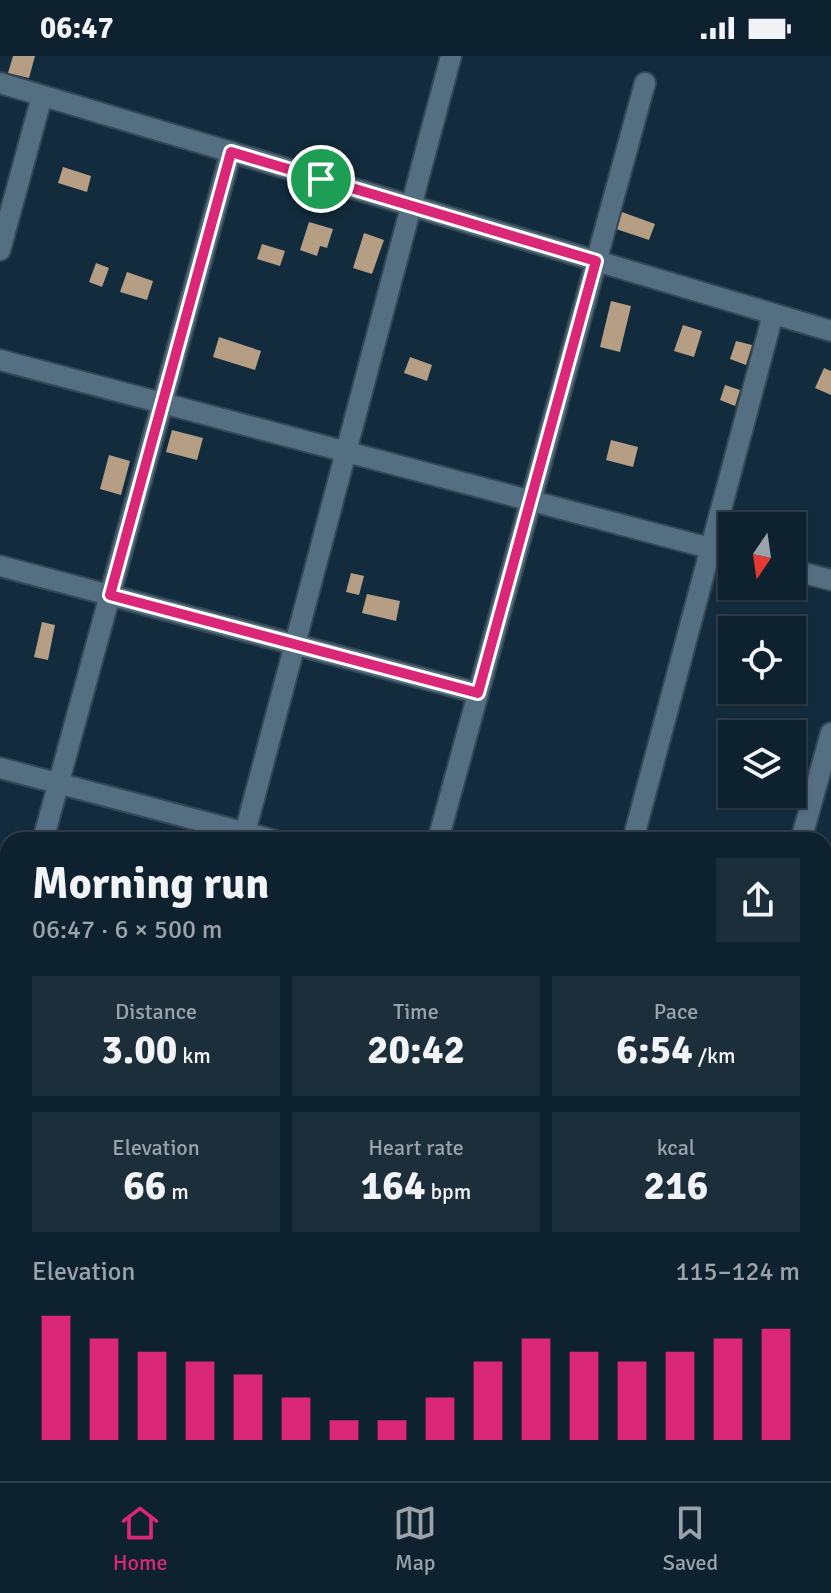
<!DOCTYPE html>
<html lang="en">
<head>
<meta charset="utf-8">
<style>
	body { margin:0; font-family:Signika,sans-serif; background:#1c2e3a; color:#f1f3f6; height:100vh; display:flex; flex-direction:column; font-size:30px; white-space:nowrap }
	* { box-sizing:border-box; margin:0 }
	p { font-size:26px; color:#9ba3aa }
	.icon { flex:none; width:44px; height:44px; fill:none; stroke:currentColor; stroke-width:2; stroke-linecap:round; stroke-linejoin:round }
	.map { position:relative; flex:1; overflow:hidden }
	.panel { position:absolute; left:0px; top:776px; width:832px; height:650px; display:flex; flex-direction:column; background:#0e212e; border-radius:24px 24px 0 0; box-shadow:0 2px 6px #0004,0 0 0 2px #2e3e4a }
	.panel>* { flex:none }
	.needle { width:52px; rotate:193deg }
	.controls { position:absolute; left:718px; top:456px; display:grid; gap:16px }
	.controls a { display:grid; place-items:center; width:88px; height:88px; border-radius:0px; background:#0e212e; box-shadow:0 2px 6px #0004,0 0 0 2px #2e3e4a; font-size:40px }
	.pin { position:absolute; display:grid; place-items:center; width:68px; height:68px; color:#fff; margin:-34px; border:4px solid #fff; border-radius:50%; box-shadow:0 2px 8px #0007 }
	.round { display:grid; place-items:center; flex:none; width:84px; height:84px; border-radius:0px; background:#1c2e3a }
	.headline { display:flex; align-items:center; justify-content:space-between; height:136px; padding:0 32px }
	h1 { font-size:44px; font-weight:800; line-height:60px }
	.metrics { display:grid; grid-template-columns:repeat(3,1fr); gap:12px; height:136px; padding:8px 32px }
	.metrics div { display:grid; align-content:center; border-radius:0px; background:#1c2e3a; text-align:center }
	.metrics b { font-size:40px; font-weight:800 }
	.metrics small { font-size:22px; font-weight:400 }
	.metrics p { font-size:22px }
	.chart { height:224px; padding:16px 32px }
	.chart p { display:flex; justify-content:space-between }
	.chart svg { width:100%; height:144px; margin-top:8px; stroke:#db2777; stroke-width:6 }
	.status { display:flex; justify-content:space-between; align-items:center; height:56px; padding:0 40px; background:#0e212e; direction:ltr }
	.status svg { height:22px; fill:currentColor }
	.tab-bar { display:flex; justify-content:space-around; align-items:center; height:112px; border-top:2px solid #2e3e4a; background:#0e212e; font-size:22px; color:#9ba3aa }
	.tab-bar a { display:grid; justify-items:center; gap:4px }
	.tab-bar .on { color:#db2777 }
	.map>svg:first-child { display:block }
	.building { fill:#b59e84 }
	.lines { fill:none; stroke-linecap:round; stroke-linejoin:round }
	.minor-casing { stroke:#344755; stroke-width:24 }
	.minor { stroke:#546e82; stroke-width:20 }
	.route-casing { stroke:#fff; stroke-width:16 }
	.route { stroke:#db2777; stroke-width:10 }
</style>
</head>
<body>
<div class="status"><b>06:47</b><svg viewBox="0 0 49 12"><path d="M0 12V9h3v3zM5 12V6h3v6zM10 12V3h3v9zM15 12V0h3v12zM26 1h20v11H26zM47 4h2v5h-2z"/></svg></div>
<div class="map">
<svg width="831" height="1425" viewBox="0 0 831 1425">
	<rect width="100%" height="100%" fill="#132c3d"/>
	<g class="building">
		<polygon points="13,0 35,0 29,22 8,17"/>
		<polygon points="63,111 91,120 87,136 58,127"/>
		<polygon points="622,156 655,168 649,184 616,173"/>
		<polygon points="309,166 333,173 327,192 320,190 317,200 300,194"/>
		<polygon points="364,177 384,184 372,218 353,212"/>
		<polygon points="262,188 285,195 280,210 257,203"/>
		<polygon points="96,207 109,212 102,231 89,226"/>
		<polygon points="127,216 153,225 147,244 120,236"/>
		<polygon points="611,245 631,250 620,296 600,291"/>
		<polygon points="683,269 702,275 694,301 674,295"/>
		<polygon points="219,281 261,295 255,314 213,301"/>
		<polygon points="736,285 752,289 746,309 730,303"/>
		<polygon points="410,301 432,309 427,325 404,317"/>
		<polygon points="824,312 831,315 831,339 815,332"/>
		<polygon points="725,329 740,334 735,350 720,344"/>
		<polygon points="172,374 203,382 197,404 166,396"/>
		<polygon points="611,384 638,391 633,411 606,404"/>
		<polygon points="109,399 130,405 121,439 100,433"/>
		<polygon points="351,517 364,520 359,539 346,536"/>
		<polygon points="367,538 400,545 396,565 362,557"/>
		<polygon points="42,566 55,569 48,604 34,601"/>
		<polygon points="333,1418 331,1425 314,1425 293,1419"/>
	</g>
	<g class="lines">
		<g class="minor-casing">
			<g id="minor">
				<polyline points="0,27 831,275"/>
				<polyline points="0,194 42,40"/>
				<polyline points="0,304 732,498"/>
				<polyline points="0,510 478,637"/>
				<polyline points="792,514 831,524"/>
				<polyline points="0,712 273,784"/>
				<polyline points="43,784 231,96"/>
				<polyline points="243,784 451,0"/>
				<polyline points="438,784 645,27"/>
				<polyline points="633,784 773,258"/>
				<polyline points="801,784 831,677"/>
				<polyline points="0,895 8,897"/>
				<polyline points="824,930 831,932"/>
				<polyline points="0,940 8,911"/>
				<polyline points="0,1060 8,1062"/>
				<polyline points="824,1310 831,1284"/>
				<polyline points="73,1425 75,1418"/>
				<polyline points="624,1425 626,1418"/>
				<polyline points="793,1425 795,1418"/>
			</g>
		</g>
		<use href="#minor" class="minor"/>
	</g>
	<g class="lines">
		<g class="route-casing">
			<polygon id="route" points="231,96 596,205 478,637 110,539"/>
		</g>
		<use href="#route" class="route"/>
	</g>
</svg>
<div class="controls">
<a><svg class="needle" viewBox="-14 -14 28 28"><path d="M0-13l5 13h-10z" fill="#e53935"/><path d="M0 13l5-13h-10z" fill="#9ba3aa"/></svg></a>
<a><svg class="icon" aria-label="locate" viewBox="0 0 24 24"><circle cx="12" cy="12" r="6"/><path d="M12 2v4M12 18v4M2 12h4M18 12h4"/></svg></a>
<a><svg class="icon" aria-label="layers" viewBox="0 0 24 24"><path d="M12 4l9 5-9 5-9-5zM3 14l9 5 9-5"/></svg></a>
</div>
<div class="pin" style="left:321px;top:123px;background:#1e9e55"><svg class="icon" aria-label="arrive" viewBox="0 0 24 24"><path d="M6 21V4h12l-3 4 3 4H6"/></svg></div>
<section class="panel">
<div class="headline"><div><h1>Morning run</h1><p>06:47 · 6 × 500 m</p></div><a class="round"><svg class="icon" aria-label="share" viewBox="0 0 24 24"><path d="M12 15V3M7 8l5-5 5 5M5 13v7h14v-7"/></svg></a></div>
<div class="metrics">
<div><p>Distance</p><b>3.00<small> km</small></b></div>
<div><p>Time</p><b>20:42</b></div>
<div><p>Pace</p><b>6:54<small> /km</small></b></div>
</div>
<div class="metrics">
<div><p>Elevation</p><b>66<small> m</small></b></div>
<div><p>Heart rate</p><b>164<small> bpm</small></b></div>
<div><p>kcal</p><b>216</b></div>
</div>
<div class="chart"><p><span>Elevation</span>115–124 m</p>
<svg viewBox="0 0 160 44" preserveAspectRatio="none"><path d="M5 44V6M15 44V13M25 44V17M35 44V20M45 44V24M55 44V31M65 44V38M75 44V38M85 44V31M95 44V20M105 44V13M115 44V17M125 44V20M135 44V17M145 44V13M155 44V10"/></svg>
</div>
</section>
</div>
<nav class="tab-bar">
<a class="on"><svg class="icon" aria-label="home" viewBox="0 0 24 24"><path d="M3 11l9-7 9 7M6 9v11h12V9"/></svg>Home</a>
<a><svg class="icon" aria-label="map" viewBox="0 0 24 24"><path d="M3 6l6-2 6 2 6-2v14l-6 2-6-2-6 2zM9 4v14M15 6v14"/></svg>Map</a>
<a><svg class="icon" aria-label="saved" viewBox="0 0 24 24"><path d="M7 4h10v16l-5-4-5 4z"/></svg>Saved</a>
</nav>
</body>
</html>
